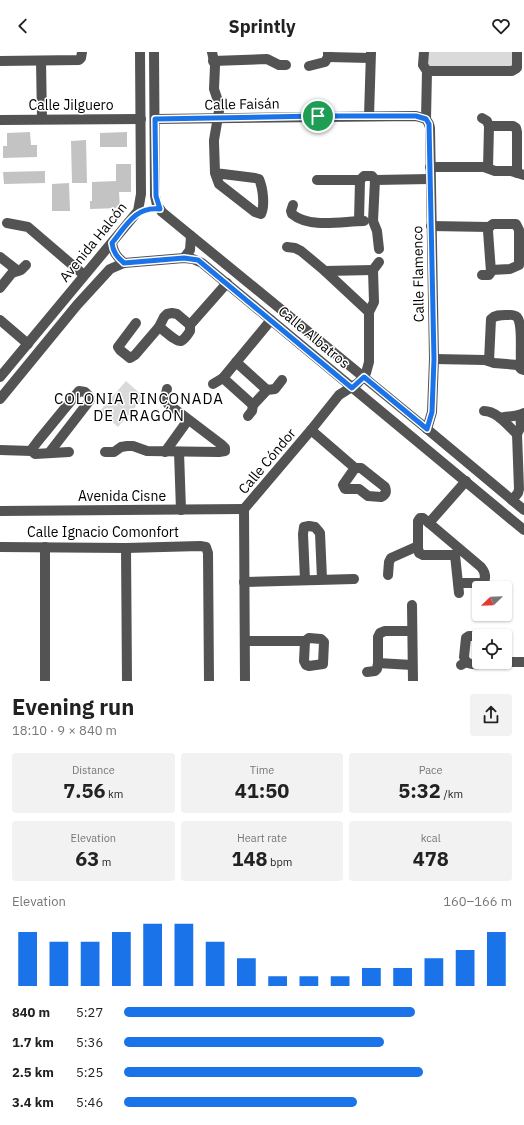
<!DOCTYPE html>
<html lang="en">
<head>
<meta charset="utf-8">
<style>
	body { margin:0; font-family:"IBM Plex Sans",sans-serif; background:#f2f2f2; color:#222; height:100vh; display:flex; flex-direction:column; font-size:15px; white-space:nowrap }
	* { box-sizing:border-box; margin:0 }
	p { font-size:13px; color:#767676 }
	.icon { flex:none; width:22px; height:22px; fill:none; stroke:currentColor; stroke-width:2; stroke-linecap:round; stroke-linejoin:round }
	.map { position:relative; height:629px; overflow:hidden }
	.panel { display:flex; flex-direction:column; background:#fff; flex:1 }
	.panel>* { flex:none }
	.needle { width:26px; rotate:247deg }
	.controls { position:absolute; left:472px; top:529px; display:grid; gap:8px }
	.controls a { display:grid; place-items:center; width:40px; height:40px; border-radius:4px; background:#fff; box-shadow:0 1px 3px #0004; font-size:20px }
	.pin { position:absolute; display:grid; place-items:center; width:34px; height:34px; color:#fff; margin:-17px; border:2px solid #fff; border-radius:50%; box-shadow:0 1px 4px #0007 }
	.round { display:grid; place-items:center; flex:none; width:42px; height:42px; border-radius:4px; background:#f2f2f2 }
	.headline { display:flex; align-items:center; justify-content:space-between; height:68px; padding:0 12px }
	h1 { font-size:22px; font-weight:700; line-height:30px }
	.figures { display:grid; grid-template-columns:repeat(3,1fr); gap:6px; height:68px; padding:4px 12px }
	.figures div { display:grid; align-content:center; border-radius:4px; background:#f2f2f2; text-align:center }
	.figures b { font-size:20px; font-weight:700 }
	.figures small { font-size:11px; font-weight:400 }
	.figures p { font-size:11px }
	.chart { height:112px; padding:8px 12px }
	.chart p { display:flex; justify-content:space-between }
	.chart svg { width:100%; height:72px; margin-top:4px; stroke:#1a73e8; stroke-width:6 }
	ul { padding:0 12px; list-style:none; font-size:13px }
	li { display:grid; grid-template-columns:64px 48px 1fr; align-items:center; height:30px }
	li i { height:10px; border-radius:5px; background:#1a73e8 }
	header { display:flex; justify-content:space-between; align-items:center; height:52px; padding:0 12px; background:#fff; font-size:18px; font-weight:700 }
	.map>svg:first-child { display:block }
	.green { fill:#dadada }
	.building { fill:#c3c3c3 }
	.lines { fill:none; stroke-linecap:round; stroke-linejoin:round }
	.minor { stroke:#535353; stroke-width:10 }
	.route-casing { stroke:#fff; stroke-width:8 }
	.route { stroke:#1a73e8; stroke-width:5 }
	.labels { text-anchor:middle; stroke-width:3; stroke-linejoin:round; paint-order:stroke }
	.street-label { font-size:14px; fill:#000; stroke:#fff }
	.neighbourhood-label { font-size:15px; letter-spacing:1px; fill:#000; stroke:#fff }
</style>
</head>
<body>
<header><svg class="icon" aria-label="back" viewBox="0 0 24 24"><path d="M15 5l-7 7 7 7"/></svg>Sprintly<svg class="icon" aria-label="heart" viewBox="0 0 24 24"><path d="M12 20l-8-8c-3-5 5-10 8-4 3-6 11-1 8 4z"/></svg></header>
<div class="map">
<svg width="524" height="629" viewBox="0 0 524 629">
	<rect width="100%" height="100%" fill="#fff"/>
	<g class="green">
		<polygon points="428,0 513,0 513,18 428,19"/>
		<polygon points="126,329 144,345 118,375 100,359"/>
	</g>
	<g class="building">
		<polygon points="30,80 31,93 37,93 37,105 3,106 3,94 7,94 7,81"/>
		<polygon points="127,80 127,95 100,95 100,81"/>
		<polygon points="86,88 87,131 72,131 71,89"/>
		<polygon points="116,112 131,112 131,140 119,140 120,156 90,157 90,149 92,149 92,130 116,129"/>
		<polygon points="45,119 45,131 4,132 3,120"/>
		<polygon points="69,131 70,159 52,159 52,132"/>
	</g>
	<g class="lines">
		<g class="minor">
			<polyline points="154,0 155,144 157,153 162,160 427,377 524,458"/>
			<path d="M212,0L215,14L214,37L219,52V59L214,88V90L215,121L219,132L255,160L261,162C265,154 263,136 259,127L255,126L215,121"/>
			<polyline points="424,0 423,13 427,19 426,67"/>
			<polyline points="328,5 370,6"/>
			<polyline points="0,9 79,8 81,6 82,0"/>
			<polyline points="41,9 42,67"/>
			<polyline points="213,9 267,7 279,13 286,13"/>
			<polyline points="309,14 325,10 328,5 328,0"/>
			<polyline points="427,19 512,19 517,16 517,0"/>
			<polyline points="369,64 371,0"/>
			<polyline points="482,66 487,69 489,74 488,116"/>
			<polyline points="155,67 416,64 426,67"/>
			<polyline points="426,67 429,72 430,76 434,307 432,360 427,377"/>
			<polyline points="0,68 141,67"/>
			<polyline points="489,74 513,74 516,76 517,80 517,121"/>
			<polyline points="430,115 484,115 495,119 511,119 524,123"/>
			<polyline points="317,128 360,128"/>
			<polyline points="375,128 430,127"/>
			<path d="M293,153L291,159L292,162C310,177 343,169 364,169"/>
			<polyline points="359,169 360,128 364,124 372,124 375,128 373,169 377,179 379,197"/>
			<polyline points="7,171 28,175 84,223"/>
			<polyline points="431,174 489,175 493,172 516,172 519,178 519,213 510,217 491,218"/>
			<path d="M112,191C113,200 117,205 124,211"/>
			<polyline points="287,195 295,196 301,199 325,219 369,260"/>
			<polyline points="0,205 18,219"/>
			<polyline points="184,206 190,198 191,184"/>
			<polyline points="325,219 373,218"/>
			<polyline points="482,223 489,223 491,220 488,179 489,175"/>
			<polyline points="0,236 12,221 21,218 26,213"/>
			<polyline points="0,268 28,292"/>
			<polyline points="136,271 118,295 120,298 130,306 135,303 159,275 164,265 167,262 172,261 177,262 190,273"/>
			<path d="M159,275C164,278 176,290 181,289C185,287 188,282 190,279V273L227,231"/>
			<polyline points="434,307 485,308 494,311 518,313"/>
			<path d="M489,309L491,267C495,263 500,263 506,263C510,263 514,262 517,265C523,272 520,300 521,309L518,313L521,317L524,318"/>
			<polyline points="236,310 267,338"/>
			<polyline points="0,325 138,159 141,142 140,0"/>
			<polyline points="223,326 253,353"/>
			<polyline points="213,332 223,326 271,268"/>
			<polyline points="0,347 77,253 110,217 124,211 184,206 193,207 202,211 524,478"/>
			<path d="M484,359C497,359 508,374 517,382"/>
			<polyline points="248,364 252,359 253,353 267,338 275,337 282,328"/>
			<path d="M500,366C507,364 518,365 524,361"/>
			<path d="M311,378L355,416H361L385,435C387,440 385,443 381,445L368,444L359,437H345L343,433L355,416"/>
			<polyline points="0,398 32,399 35,402 69,400"/>
			<polyline points="32,399 32,397 38,389 79,339 85,340 89,344 90,348 49,401"/>
			<polyline points="105,400 114,400 121,395 127,394 133,394 147,399 219,400 225,399 225,396 222,393 168,352 165,346 167,337"/>
			<polyline points="165,400 188,368"/>
			<polyline points="179,400 181,458"/>
			<polyline points="512,448 518,441 519,437 517,382 521,374 520,363"/>
			<polyline points="0,459 244,457"/>
			<polyline points="429,471 466,429"/>
			<polyline points="0,495 126,496 200,494 206,495 208,501 209,629"/>
			<polyline points="45,495 45,629"/>
			<polyline points="126,496 127,629"/>
			<polyline points="455,503 459,541"/>
			<polyline points="388,523 389,510 391,506 418,494"/>
			<polyline points="305,528 303,482 304,475 309,474 315,475 320,481 322,527"/>
			<polyline points="244,530 354,527"/>
			<path d="M458,531H483C487,525 485,520 481,515L429,471L423,466H420L418,469V496L419,501L423,503H455L459,497"/>
			<polyline points="412,553 413,629"/>
			<polyline points="245,589 305,589 309,586 321,587 324,590 323,612 309,614 306,613 304,609 305,589"/>
			<polyline points="466,610 464,605 466,586 469,584 482,584"/>
			<polyline points="505,610 524,610"/>
			<polyline points="378,611 412,613"/>
			<path d="M461,613L466,610C471,613 481,613 487,610"/>
			<polyline points="367,620 375,619 377,617 378,611 378,585 380,581 385,579 412,579"/>
			<polyline points="245,629 244,457 311,378 339,343 358,331 366,321 369,310 369,260 374,250 373,218 379,210"/>
		</g>
	</g>
	<g class="lines">
		<g class="route-casing">
			<path id="route" d="M318,64H416L426,67L429,72L434,307L432,360L427,377L364,325L352,336L198,208L184,206L124,211C117,205 113,200 112,191C126,174 135,154 160,157L156,144L155,67Z"/>
		</g>
		<use href="#route" class="route"/>
	</g>
	<g class="labels">
		<g class="street-label">
			<text transform="translate(242 52) rotate(-1)" y="5">Calle Faisán</text>
			<text x="71" y="58">Calle Jilguero</text>
			<text transform="translate(93 190) rotate(-51)" y="5">Avenida Halcón</text>
			<text transform="translate(418 222) rotate(-91)" y="5">Calle Flamenco</text>
			<text transform="translate(314 285) rotate(40)" y="5">Calle Albatros</text>
			<text transform="translate(267 409) rotate(-50)" y="5">Calle Cóndor</text>
			<text x="122" y="449">Avenida Cisne</text>
			<text x="103" y="485">Calle Ignacio Comonfort</text>
		</g>
		<g class="neighbourhood-label">
			<text x="139" y="352">COLONIA RINCONADA<tspan x="139" dy="17">DE ARAGÓN</tspan></text>
		</g>
	</g>
</svg>
<div class="controls">
<a><svg class="needle" viewBox="-14 -14 28 28"><path d="M0-13l5 13h-10z" fill="#e53935"/><path d="M0 13l5-13h-10z" fill="#767676"/></svg></a>
<a><svg class="icon" aria-label="locate" viewBox="0 0 24 24"><circle cx="12" cy="12" r="6"/><path d="M12 2v4M12 18v4M2 12h4M18 12h4"/></svg></a>
</div>
<div class="pin" style="left:318px;top:64px;background:#1e9e55"><svg class="icon" aria-label="arrive" viewBox="0 0 24 24"><path d="M6 21V4h12l-3 4 3 4H6"/></svg></div>
</div>
<section class="panel">
<div class="headline"><div><h1>Evening run</h1><p>18:10 · 9 × 840 m</p></div><a class="round"><svg class="icon" aria-label="share" viewBox="0 0 24 24"><path d="M12 15V3M7 8l5-5 5 5M5 13v7h14v-7"/></svg></a></div>
<div class="figures">
<div><p>Distance</p><b>7.56<small> km</small></b></div>
<div><p>Time</p><b>41:50</b></div>
<div><p>Pace</p><b>5:32<small> /km</small></b></div>
</div>
<div class="figures">
<div><p>Elevation</p><b>63<small> m</small></b></div>
<div><p>Heart rate</p><b>148<small> bpm</small></b></div>
<div><p>kcal</p><b>478</b></div>
</div>
<div class="chart"><p><span>Elevation</span>160–166 m</p>
<svg viewBox="0 0 160 44" preserveAspectRatio="none"><path d="M5 44V11M15 44V17M25 44V17M35 44V11M45 44V6M55 44V6M65 44V17M75 44V27M85 44V38M95 44V38M105 44V38M115 44V33M125 44V33M135 44V27M145 44V22M155 44V11"/></svg>
</div>
<ul>
<li><b>840 m</b>5:27<i style="width:75%"></i></li>
<li><b>1.7 km</b>5:36<i style="width:67%"></i></li>
<li><b>2.5 km</b>5:25<i style="width:77%"></i></li>
<li><b>3.4 km</b>5:46<i style="width:60%"></i></li>
</ul>
</section>
</body>
</html>
